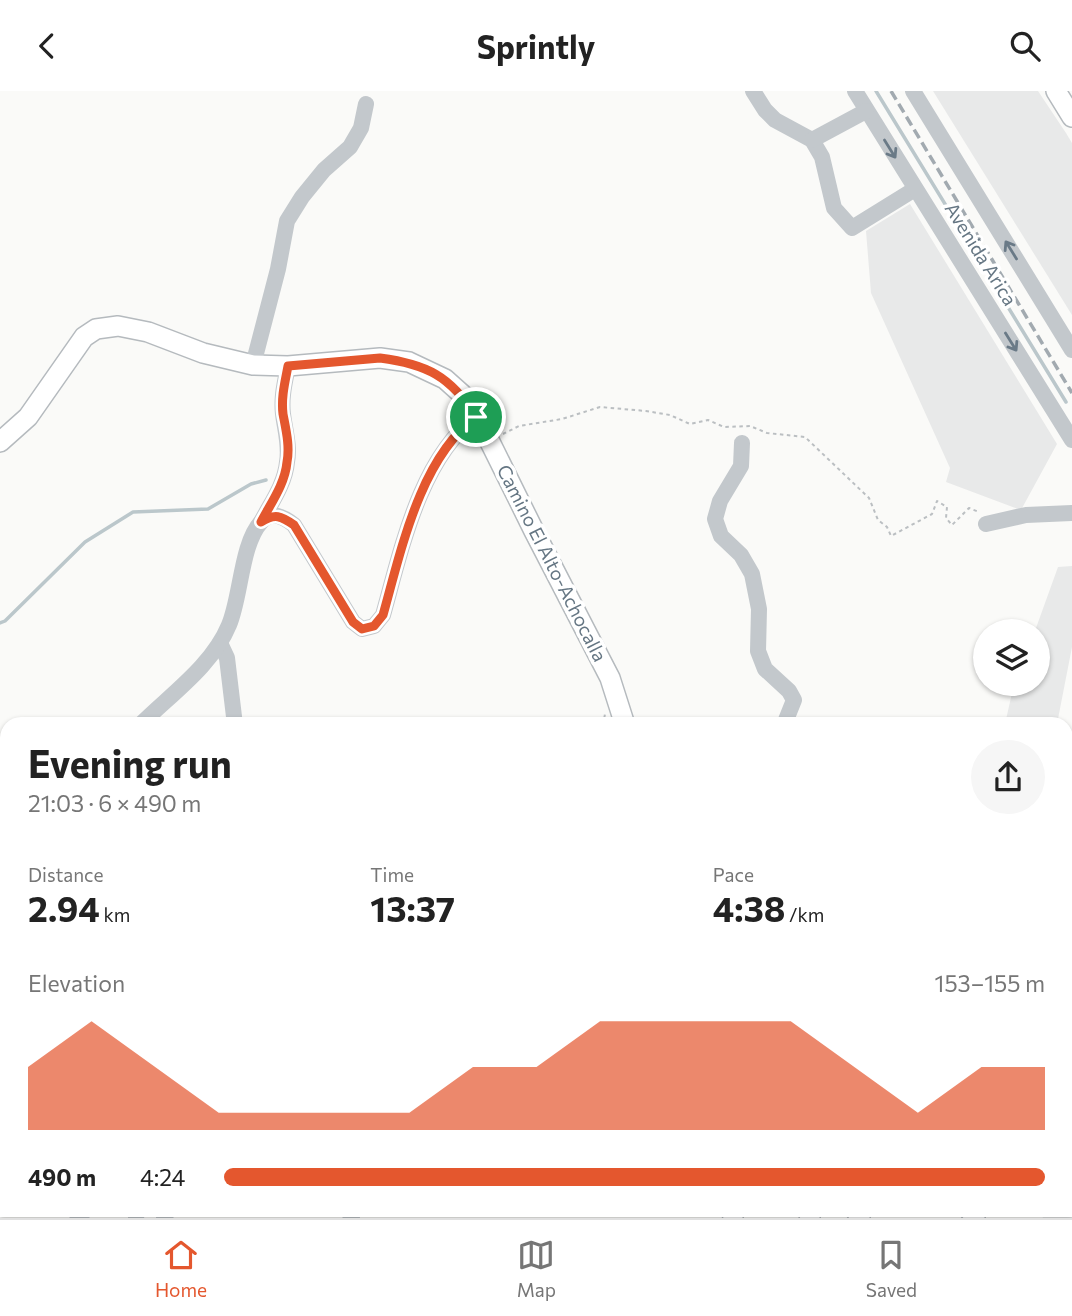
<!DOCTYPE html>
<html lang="en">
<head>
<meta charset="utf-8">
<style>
	body { margin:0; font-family:Commissioner,sans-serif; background:#f6f6f6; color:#222; height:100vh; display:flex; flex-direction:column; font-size:26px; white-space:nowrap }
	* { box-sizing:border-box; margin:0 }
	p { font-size:23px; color:#767676 }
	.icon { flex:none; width:38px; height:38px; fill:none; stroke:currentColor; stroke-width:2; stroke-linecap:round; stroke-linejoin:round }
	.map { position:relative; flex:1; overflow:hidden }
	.drawer { position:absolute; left:0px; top:626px; width:1073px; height:500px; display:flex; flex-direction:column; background:#fff; border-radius:21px 21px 0 0; box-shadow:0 2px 5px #0004 }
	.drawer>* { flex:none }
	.buttons { position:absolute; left:973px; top:528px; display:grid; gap:14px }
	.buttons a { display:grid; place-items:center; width:77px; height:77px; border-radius:50%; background:#fff; box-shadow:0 2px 5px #0004; font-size:35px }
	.pin { position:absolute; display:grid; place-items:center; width:60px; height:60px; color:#fff; margin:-30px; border:4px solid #fff; border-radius:50%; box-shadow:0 2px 7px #0007 }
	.round { display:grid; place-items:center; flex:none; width:74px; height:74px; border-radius:37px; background:#f6f6f6 }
	.overview { display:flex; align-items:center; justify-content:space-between; height:119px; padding:0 28px }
	h1 { font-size:38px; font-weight:700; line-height:52px }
	.metrics { display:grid; grid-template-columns:repeat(3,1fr); gap:10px; height:119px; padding:7px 28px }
	.metrics div { display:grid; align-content:center }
	.metrics b { font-size:35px; font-weight:700 }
	.metrics small { font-size:19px; font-weight:400 }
	.metrics p { font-size:19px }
	.chart { height:196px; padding:14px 28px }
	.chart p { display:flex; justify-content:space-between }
	.chart svg { width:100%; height:126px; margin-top:7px; fill:#e4572e; opacity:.7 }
	ul { padding:0 28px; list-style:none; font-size:23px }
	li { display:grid; grid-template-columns:112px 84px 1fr; align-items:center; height:52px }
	li i { height:18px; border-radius:9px; background:#e4572e }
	header { display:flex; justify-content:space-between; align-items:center; height:91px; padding:0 28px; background:#fff; font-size:32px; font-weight:700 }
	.tab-bar { display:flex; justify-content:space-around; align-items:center; height:98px; border-top:2px solid #e0e0e0; background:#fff; font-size:19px; color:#767676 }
	.tab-bar a { display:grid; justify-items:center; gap:4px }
	.tab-bar .current { color:#e4572e }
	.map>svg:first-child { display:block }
	.built { fill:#e8e9e9 }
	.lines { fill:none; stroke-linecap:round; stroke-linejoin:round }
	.stream { stroke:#bbc7cb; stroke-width:3.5 }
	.major-casing { stroke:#b5babe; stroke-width:22 }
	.path { stroke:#bbbfc2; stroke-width:2; stroke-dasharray:3.5 3.5; stroke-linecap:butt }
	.minor { stroke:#c3c8cc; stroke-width:16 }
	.major { stroke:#fff; stroke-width:19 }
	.rail { stroke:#a2aab0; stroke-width:3.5; stroke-dasharray:10 5; stroke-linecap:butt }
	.oneway { stroke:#6a7a87 }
	.route-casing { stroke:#fff; stroke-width:14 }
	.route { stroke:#e4572e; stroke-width:9 }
	.labels { text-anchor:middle; stroke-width:7; stroke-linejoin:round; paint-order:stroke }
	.street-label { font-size:19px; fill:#657683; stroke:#fff }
</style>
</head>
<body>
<header><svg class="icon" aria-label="back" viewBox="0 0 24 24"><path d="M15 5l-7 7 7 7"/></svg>Sprintly<svg class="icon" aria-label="search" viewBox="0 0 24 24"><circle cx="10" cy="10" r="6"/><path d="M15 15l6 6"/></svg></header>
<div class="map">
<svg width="1072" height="1127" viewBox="0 0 1072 1127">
	<rect width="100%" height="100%" fill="#fafaf8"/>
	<g class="built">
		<polygon points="933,0 1038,0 1066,42 1072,52 1072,224"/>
		<polygon points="910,113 1057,353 1021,419 946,391 950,377 871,202 866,140"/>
		<polygon points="1072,475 1072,556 1057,633 1005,633 1014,593 1038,593 1036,537 1058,476"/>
		<polygon points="1066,928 1072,978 1072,1127 1043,1127 1040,1120 1066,1120"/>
	</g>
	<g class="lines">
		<g class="stream">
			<polyline points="876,0 1066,311"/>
			<polyline points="0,532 5,530 85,451 133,421 208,418 251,393 266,389"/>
		</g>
		<g class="major-casing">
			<g id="major">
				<polyline points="1056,0 1072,26"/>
				<polyline points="0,351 28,326 84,246 96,238 118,235 148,241 203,262 253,274 288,275 380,267 409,271 445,288 464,305 489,349 534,440 610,587 625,634"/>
				<polyline points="732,1120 733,1127"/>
				<polyline points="808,1120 810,1127"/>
				<polyline points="856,1120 860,1127"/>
				<polyline points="970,1120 975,1127"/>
			</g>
		</g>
		<g class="path">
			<polyline points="503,343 519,335 562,328 600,316 646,320 670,324 690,333 708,329 724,336 750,335 767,342 805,346 869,407 878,429 887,436 891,445 932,423 937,410 947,416 946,427 952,434 969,417 979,421"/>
			<polyline points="603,634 605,623"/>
		</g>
		<g class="minor">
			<polyline points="753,0 765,19 775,29 812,49 822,66 834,117 852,137 915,98"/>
			<polyline points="855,0 1072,349"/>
			<polyline points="913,0 1072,259"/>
			<polyline points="812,49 866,20"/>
			<polyline points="253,274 278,178 287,130 302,106 324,79 350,56 361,37 366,13"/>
			<polyline points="742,352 741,375 720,410 715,428 721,445 741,464 752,483 759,518 758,560 765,578 789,600 794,609 784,634"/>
			<path d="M261,431C271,412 285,393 287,371C290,355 285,339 283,323C281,306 285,291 288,275"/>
			<polyline points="986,433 1026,424 1072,422"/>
			<polyline points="220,552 227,567 235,634"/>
			<path d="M140,634C171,603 212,575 229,534C241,506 241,453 261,431C272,419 284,426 294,434L353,531L362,538L374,535L383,524C401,460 420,367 476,326"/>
			<polyline points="0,792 7,786"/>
			<polyline points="0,1069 7,1065"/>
			<polyline points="74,1120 79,1122 85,1120"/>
			<polyline points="348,1120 352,1127"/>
			<polyline points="136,1127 137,1120"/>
			<polyline points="164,1127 168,1120"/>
		</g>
		<use href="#major" class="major"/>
		<polyline class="rail" points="891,0 1072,302"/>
	</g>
	<defs><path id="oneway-shaft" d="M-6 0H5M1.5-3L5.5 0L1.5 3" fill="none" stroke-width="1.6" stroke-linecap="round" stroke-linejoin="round" transform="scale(1.75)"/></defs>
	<g class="oneway">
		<use href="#oneway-shaft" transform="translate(890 58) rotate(58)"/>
		<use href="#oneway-shaft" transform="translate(1011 159) rotate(-122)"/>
		<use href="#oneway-shaft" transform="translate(1011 251) rotate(58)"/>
	</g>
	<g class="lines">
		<g class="route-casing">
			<path id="route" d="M380,267C426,273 451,285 476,326C420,367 401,460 383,524L374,535L362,538L353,531L294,434C281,425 275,422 261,431C271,412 285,393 287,371C290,355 286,339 283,323C281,306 285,291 288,275Z"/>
		</g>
		<use href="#route" class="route"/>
	</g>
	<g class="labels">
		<g class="street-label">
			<text transform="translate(981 163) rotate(58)" y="7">Avenida Arica</text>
			<text transform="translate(552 472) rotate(63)" y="7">Camino El Alto-Achocalla</text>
		</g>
	</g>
</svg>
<div class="buttons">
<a><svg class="icon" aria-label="layers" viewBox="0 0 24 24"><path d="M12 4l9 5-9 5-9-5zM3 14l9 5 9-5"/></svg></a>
</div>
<div class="pin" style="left:476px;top:326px;background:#1e9e55"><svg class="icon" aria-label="arrive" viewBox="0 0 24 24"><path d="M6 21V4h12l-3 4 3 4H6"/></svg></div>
<section class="drawer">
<div class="overview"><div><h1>Evening run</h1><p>21:03 · 6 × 490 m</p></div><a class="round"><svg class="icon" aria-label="share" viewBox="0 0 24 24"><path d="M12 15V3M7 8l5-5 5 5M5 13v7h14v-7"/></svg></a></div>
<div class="metrics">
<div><p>Distance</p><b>2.94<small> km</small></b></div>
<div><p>Time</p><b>13:37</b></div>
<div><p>Pace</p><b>4:38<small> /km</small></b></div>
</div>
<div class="chart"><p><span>Elevation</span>153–155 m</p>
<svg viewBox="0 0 160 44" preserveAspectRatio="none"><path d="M0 44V22L10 6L20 22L30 38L40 38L50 38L60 38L70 22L80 22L90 6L100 6L110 6L120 6L130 22L140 38L150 22L160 22V44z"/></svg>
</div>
<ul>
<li><b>490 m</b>4:24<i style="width:100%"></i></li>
</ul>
</section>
</div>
<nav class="tab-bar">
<a class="current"><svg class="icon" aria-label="home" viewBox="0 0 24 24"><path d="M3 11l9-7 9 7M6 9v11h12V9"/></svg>Home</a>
<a><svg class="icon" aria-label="map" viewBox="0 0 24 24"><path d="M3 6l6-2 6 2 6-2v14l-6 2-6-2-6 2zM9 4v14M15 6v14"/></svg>Map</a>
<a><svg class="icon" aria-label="saved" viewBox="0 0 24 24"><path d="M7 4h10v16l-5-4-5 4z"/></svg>Saved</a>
</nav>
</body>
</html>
